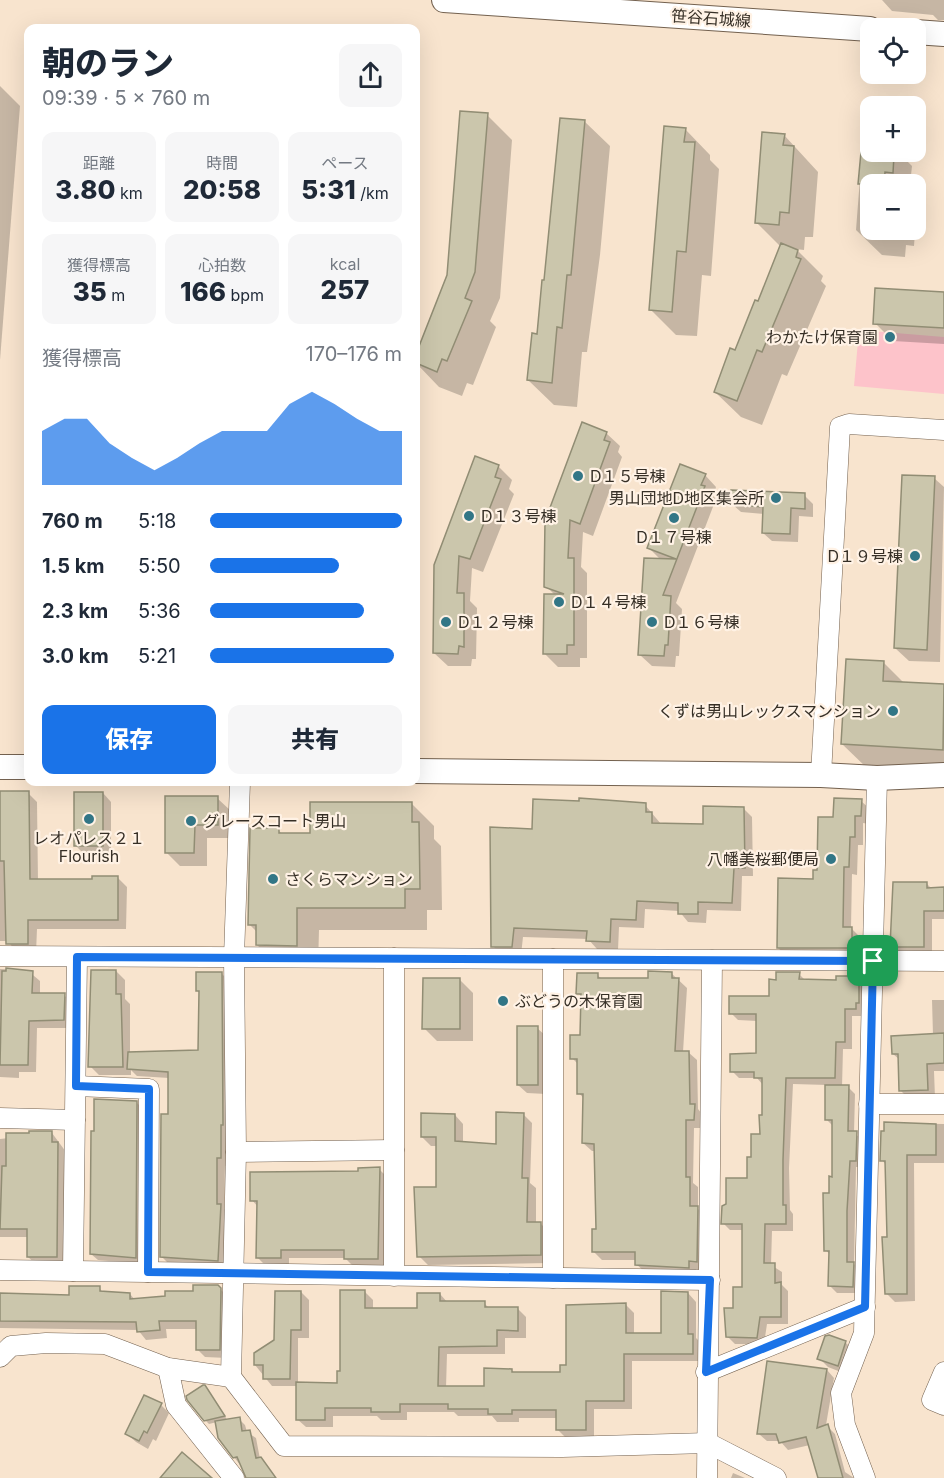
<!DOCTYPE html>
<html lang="ja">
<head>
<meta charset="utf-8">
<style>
	body { margin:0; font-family:Inter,"Noto Sans JP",sans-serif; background:#f6f6f7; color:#1f2937; height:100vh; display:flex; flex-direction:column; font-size:22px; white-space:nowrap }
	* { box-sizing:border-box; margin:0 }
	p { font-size:20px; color:#747a83 }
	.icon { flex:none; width:33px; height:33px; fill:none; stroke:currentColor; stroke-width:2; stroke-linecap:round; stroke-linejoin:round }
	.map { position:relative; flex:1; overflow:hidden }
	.side { position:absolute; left:24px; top:24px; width:396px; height:762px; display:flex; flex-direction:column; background:#fff; border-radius:12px; box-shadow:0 6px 24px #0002 }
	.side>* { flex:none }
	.buttons { position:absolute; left:860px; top:18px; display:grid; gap:12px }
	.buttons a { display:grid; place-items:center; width:66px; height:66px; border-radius:12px; background:#fff; box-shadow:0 6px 24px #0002; font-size:30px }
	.pin { position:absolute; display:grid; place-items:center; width:51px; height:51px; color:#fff; margin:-26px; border-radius:12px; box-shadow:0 3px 9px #0006 }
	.round { display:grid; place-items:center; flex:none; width:63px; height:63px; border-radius:12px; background:#f6f6f7 }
	.headline { display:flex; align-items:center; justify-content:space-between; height:102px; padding:0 18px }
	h1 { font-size:33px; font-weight:800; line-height:45px }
	.stats { display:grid; grid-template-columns:repeat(3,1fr); gap:9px; height:102px; padding:6px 18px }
	.stats div { display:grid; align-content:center; border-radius:12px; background:#f6f6f7; text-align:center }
	.stats b { font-size:26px; font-weight:800 }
	.stats small { font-size:16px; font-weight:400 }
	.stats p { font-size:16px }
	.chart { height:168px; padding:12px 18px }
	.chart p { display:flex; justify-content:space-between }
	.chart svg { width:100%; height:108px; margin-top:6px; fill:#1a73e8; opacity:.7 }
	.action { display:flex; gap:12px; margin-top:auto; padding:12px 18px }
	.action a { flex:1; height:69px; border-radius:12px; background:#1a73e8; color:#fff; font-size:24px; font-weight:800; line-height:69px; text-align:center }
	.action a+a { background:#f6f6f7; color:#1f2937 }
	ul { padding:0 18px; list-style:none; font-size:20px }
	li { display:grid; grid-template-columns:96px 72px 1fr; align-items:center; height:45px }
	li i { height:15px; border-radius:8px; background:#1a73e8 }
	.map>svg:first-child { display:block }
	.green { fill:#fdc3ca }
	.shadow { fill:#0003 }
	.building { fill:#cbc6ac; stroke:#918d74; stroke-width:1.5 }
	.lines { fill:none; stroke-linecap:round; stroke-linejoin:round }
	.minor-casing { stroke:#73614f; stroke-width:21 }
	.tertiary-casing { stroke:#73614f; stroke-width:26 }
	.minor { stroke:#fff; stroke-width:20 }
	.tertiary { stroke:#fff; stroke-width:24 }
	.route-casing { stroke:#fff; stroke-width:12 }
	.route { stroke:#1a73e8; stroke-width:8 }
	.poi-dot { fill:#327686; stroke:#fff2e5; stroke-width:2 }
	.labels { text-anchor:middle; stroke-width:4.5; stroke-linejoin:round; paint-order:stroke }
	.street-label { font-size:16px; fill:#362f26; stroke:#fff2e5 }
	.poi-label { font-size:16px; fill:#362f26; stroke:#fff2e5; text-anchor:start }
</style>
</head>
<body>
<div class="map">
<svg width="944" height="1478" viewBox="0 0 944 1478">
	<rect width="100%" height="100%" fill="#f8e4ce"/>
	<polygon class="green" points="859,330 944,337 944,394 854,386"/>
	<g class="shadow">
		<polygon points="882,0 944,0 944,20 938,20 933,15 892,11"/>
		<polygon points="0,86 20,106 0,360"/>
		<polygon points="487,115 512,140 500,298 490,321 496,327 473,385 467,383 462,396 439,387 416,363 416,358 448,276"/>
		<polygon points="584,121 610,146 600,255 587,352 582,352 577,407 554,405 528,380 546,282"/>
		<polygon points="685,129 710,155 710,160 719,169 711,276 702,275 697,336 676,335 650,309"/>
		<polygon points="784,135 818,172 813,237 805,237 804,250 796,249 823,276 821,281 826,286 787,376 782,374 762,425 741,417 715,392 759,303 781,247 757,223"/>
		<polygon points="863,139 870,139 870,152 898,152 912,166 911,175 919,182 918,197 915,197 915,184 870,184 870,230 912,230 915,232 914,246 906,245 905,257 882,255 856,230"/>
		<polygon points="944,293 944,344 893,341 875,323"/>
		<polygon points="583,424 606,433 620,446 618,452 622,457 593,536 583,532 581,567 587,573 587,658 580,658 580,667 558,667 544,653 555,595 546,586"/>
		<polygon points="498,466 512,480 509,489 514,494 483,572 472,568 470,601 477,608 476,659 472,659 471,666 448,666 434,653 435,565"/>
		<polygon points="705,475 716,487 713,496 716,499 676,603 682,609 679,656 676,656 675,667 652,666 640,655 661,560 649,548"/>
		<polygon points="934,478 944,487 940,662 909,661 895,648"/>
		<polygon points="804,495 813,504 813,517 799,516 798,542 772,541 763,533 764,514 741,512 732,504"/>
		<polygon points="884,663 904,683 944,685 944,773 868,769 842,744"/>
		<polygon points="0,793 28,793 37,802 38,881 94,881 118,878 127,887 126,929 37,929 36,953 17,953 8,941 0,941"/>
		<polygon points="103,793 111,802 111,854 84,854 75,845"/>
		<polygon points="217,798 231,811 230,838 207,838 207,866 180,866 167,853"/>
		<polygon points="861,801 870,809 869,824 863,823 863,845 858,845 857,875 852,874 851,928 860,937 859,956 787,956 778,948 814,880 835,819"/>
		<polygon points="412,804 434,826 434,839 441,846 442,910 427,910 427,930 319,930 318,967 280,967 257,945 257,932 249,924 278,830 282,834 312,835"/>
		<polygon points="645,805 661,824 704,826 744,809 752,817 753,876 742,876 741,911 707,910 706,923 688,922 679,911 645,909 644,928 619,927 618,950 597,949 588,939 523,937 521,955 502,955 493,946 534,830"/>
		<polygon points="926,883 932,889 944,889 944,919 932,919 932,955 900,955 892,947"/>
		<polygon points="0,969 27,970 40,981 40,995 64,995 72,1003 72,1028 37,1028 36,1072 19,1072 19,1078 0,1077"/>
		<polygon points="116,971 125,980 125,999 130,1004 130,1054 200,1051 200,993 197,990 222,974 230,982 229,1166 225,1166 224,1209 228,1213 226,1268 170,1265 162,1257 169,1078 137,1076 131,1070 131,1075 99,1075 90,1066"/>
		<polygon points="671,973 687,988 683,1052 688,1052 697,1060 698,1109 702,1114 702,1128 694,1128 693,1183 698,1187 698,1209 705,1216 705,1269 696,1269 696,1275 645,1272 636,1264 636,1260 602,1260 593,1251 598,1230 596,1151 592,1151 583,1143 585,1100 579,1093 579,1065 572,1058 582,1036 583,998 578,993 597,975 602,979 649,979"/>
		<polygon points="799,974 806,981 837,981 858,978 866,985 863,1016 852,1016 852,1049 843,1049 842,1087 848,1087 855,1094 854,1133 863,1140 862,1167 856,1167 854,1264 860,1270 859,1293 837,1293 830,1286 830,1255 826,1250 833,1178 833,1126 827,1120 827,1085 793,1084 789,1168 790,1210 793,1214 793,1231 772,1231 771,1265 782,1272 782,1285 788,1291 788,1324 767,1324 764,1344 735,1344 728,1337 734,1309 743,1288 743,1230 730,1230 723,1223 748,1180 761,1136 763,1085 757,1078 739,1078 732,1071 757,1054 757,1021 738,1020 731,1013 771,997 777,981"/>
		<polygon points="460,980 473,993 473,1041 437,1041 424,1028"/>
		<polygon points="932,1000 944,1000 944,1071 934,1071 935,1098 909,1099 901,1091 900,1060 893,1054 933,1035"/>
		<polygon points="537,1028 546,1036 546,1094 527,1093 518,1085"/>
		<polygon points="136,1102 143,1109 142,1264 98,1260 91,1254"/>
		<polygon points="523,1114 532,1123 530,1183 536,1188 536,1223 540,1223 549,1232 549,1263 428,1265 419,1256 437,1188 437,1146 431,1146 422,1137 455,1115 463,1124 463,1143 498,1145"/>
		<polygon points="885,1123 944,1124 944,1163 914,1163 915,1301 895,1302 887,1294 887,1166 882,1160"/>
		<polygon points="52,1133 66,1152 65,1265 37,1265 28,1257 28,1237 0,1237 0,1139"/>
		<polygon points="379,1169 388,1178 386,1268 355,1268 345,1258 289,1258 289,1266 266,1266 257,1257 258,1207 252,1200"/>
		<polygon points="218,1287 229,1298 227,1358 205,1357 197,1349 197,1329 166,1329 167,1338 146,1340 138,1330 0,1328 0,1295 70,1296 99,1288 104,1293 130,1294 135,1300 195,1293"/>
		<polygon points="301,1292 309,1300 309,1338 298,1338 298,1384 338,1384 365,1292 373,1300 373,1309 418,1310 440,1294 448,1303 484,1303 490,1309 518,1309 526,1317 526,1338 505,1338 505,1354 447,1354 446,1388 486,1388 511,1370 515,1373 562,1373 626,1305 634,1313 634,1335 663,1335 688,1293 696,1302 696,1338 701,1343 701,1361 632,1361 632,1409 594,1409 594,1438 566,1438 558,1430 558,1418 519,1418 519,1422 497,1422 492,1416 458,1416 454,1412 407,1412 407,1420 381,1420 377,1416 333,1416 333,1427 306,1427 297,1419 297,1386 272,1386 255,1365 276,1340"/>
		<polygon points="845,1342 854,1351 846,1374 828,1367 819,1358"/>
		<polygon points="827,1370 834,1378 826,1425 835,1434 845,1472 854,1478 818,1478 810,1445 788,1450 780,1441 767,1441 759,1434"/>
		<polygon points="205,1387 228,1421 239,1419 245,1425 247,1432 256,1438 260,1459 276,1478 250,1478 234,1457 217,1422 209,1424 205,1420"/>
		<polygon points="161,1405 169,1413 156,1441 153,1439 148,1449 136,1442 127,1434"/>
		<polygon points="733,1473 745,1478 731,1478"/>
	</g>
	<g class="building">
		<polygon points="460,111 488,113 475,272 465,298 472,301 447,361 442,359 437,372 416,363 416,354 447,275"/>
		<polygon points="560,118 585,120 571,275 567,275 562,328 557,327 552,383 527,380 532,333 537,334 542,280 544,280"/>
		<polygon points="664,126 686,128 684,142 695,142 686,252 677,251 672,312 649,310"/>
		<polygon points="762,132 785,134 783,145 794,146 789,213 780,212 779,225 755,223"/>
		<polygon points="861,152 886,152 886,155 894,155 893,173 885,172 884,184 858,184"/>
		<polygon points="781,243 798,250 796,257 801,259 762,352 757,350 737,401 714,392 730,348 735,350 755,300 758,301"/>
		<polygon points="875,288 944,292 944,328 873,324"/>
		<polygon points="582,422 607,432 604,440 610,442 580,524 570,520 568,558 574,558 574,645 567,645 567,654 543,654 544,594 564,594 544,587 545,521"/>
		<polygon points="475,456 499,465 495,477 501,479 470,559 459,556 457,593 464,593 464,647 459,646 458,654 433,653 434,565"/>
		<polygon points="680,464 706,474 701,485 705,486 663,595 671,596 668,645 665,645 664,656 638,655 644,558 676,559 647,548"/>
		<polygon points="902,475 935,476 927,650 894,648"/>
		<polygon points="731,490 805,493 805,509 791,508 790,534 762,533 763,507 730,504"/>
		<polygon points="846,659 884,661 883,681 944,684 943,750 841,744"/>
		<polygon points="0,791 29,791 30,879 92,879 92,876 118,876 118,920 28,920 28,944 6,944 4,861 0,861"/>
		<rect x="74" y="792" width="29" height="54"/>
		<polygon points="165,796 218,796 218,825 195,825 194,853 165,853"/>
		<polygon points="579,798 646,803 646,812 652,812 652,823 703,824 703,806 744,807 745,868 734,868 732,903 698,902 698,914 678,914 678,903 637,901 636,920 611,919 610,942 586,941 587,931 514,928 512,947 491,947 490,827 532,829 533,799 579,801"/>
		<polygon points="834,798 862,799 861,816 855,816 855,837 850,837 849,867 844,867 843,927 852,927 852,948 777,948 778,878 813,879 813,870 817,870 818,817 833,817"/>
		<polygon points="310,802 412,802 412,822 419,822 420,889 405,889 405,908 297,908 297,946 256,945 256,925 248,925 250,828 279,828 279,833 310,833"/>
		<polygon points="893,882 927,882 927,888 944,887 944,911 924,911 924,947 890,947"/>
		<polygon points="6,968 33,971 32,993 65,993 64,1020 29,1021 28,1065 0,1065 2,971 6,971"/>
		<polygon points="91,970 116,970 116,994 121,994 123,1067 88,1067"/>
		<polygon points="648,971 672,972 672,978 679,978 675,1051 689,1051 690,1104 695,1104 694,1120 686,1120 686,1177 690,1177 690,1206 698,1206 697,1262 689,1261 689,1268 635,1265 635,1252 592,1252 592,1229 596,1229 594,1144 582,1143 583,1094 577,1094 577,1059 570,1059 570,1035 580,1035 581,994 576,994 577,973 598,973 598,978 648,978"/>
		<polygon points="196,972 222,972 223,1125 221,1125 221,1158 217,1158 217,1204 221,1204 218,1261 160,1257 161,1114 168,1114 168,1072 127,1069 128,1052 198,1050 199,991 196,991"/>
		<polygon points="776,972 800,972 799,979 836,980 836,976 859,976 859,1003 856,1003 856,1009 845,1009 845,1042 836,1042 835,1078 786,1078 783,1160 783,1205 786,1205 786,1224 765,1224 764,1263 775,1263 775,1283 781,1282 781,1317 760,1317 757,1338 726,1337 724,1308 733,1308 733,1287 742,1287 742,1224 721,1224 722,1206 726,1204 726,1178 747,1178 747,1157 751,1157 751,1134 760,1134 759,1115 762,1115 762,1078 754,1078 754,1072 730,1072 730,1054 756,1053 756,1014 729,1014 729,996 769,996 769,979 776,980"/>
		<polygon points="423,978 460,978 460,1029 422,1029"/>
		<rect x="517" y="1026" width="21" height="59"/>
		<polygon points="944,1033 944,1063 927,1064 928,1090 899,1091 898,1054 892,1054 891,1036"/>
		<polygon points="825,1085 849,1085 848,1131 857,1131 856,1161 850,1161 847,1211 847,1262 854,1262 853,1287 828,1286 829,1251 824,1251 823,1193 829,1193 829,1176 832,1177 832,1120 825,1120"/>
		<polygon points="94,1099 137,1101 136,1258 90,1254 91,1131 94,1131"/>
		<polygon points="496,1112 524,1113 522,1178 528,1178 527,1222 541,1222 541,1255 417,1257 414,1187 436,1187 436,1137 421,1137 421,1113 455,1114 455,1141 496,1144"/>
		<polygon points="884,1122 936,1124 936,1155 907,1155 907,1294 885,1294 882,1237 887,1237 885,1161 880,1161 881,1131 884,1131"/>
		<polygon points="29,1131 52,1131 52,1142 58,1142 57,1257 27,1257 27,1229 0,1229 2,1166 6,1166 6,1133 29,1133"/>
		<polygon points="380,1167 378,1259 344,1259 344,1250 281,1250 281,1258 256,1258 257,1201 250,1201 250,1172 358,1171 358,1168"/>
		<polygon points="193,1285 218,1285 221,1288 220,1350 196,1350 196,1321 159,1321 160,1330 137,1332 136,1322 0,1321 0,1293 69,1295 69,1286 100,1286 100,1291 130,1293 130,1299 165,1296 165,1291 193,1291"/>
		<polygon points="340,1290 365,1290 365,1308 417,1308 417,1293 440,1293 440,1301 485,1301 485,1307 518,1307 518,1331 497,1330 497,1346 439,1347 438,1386 484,1386 484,1368 512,1369 512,1372 560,1372 560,1365 566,1365 566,1305 626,1303 626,1333 661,1333 661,1291 688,1292 688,1334 693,1334 693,1354 624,1354 624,1401 586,1401 586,1430 556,1430 556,1410 512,1410 512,1414 488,1414 488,1409 448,1409 448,1404 400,1404 400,1412 371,1412 371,1408 325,1408 325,1420 296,1420 296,1382 337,1383 337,1371 340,1371"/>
		<polygon points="275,1291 301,1291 301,1330 291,1330 290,1379 263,1379 263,1365 254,1365 254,1353 274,1340"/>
		<polygon points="829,1335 846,1341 838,1366 817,1359 825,1336"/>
		<polygon points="767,1361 827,1369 817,1428 828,1424 843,1478 818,1478 806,1437 779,1443 776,1434 757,1434"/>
		<polygon points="203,1385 205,1385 225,1416 204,1421 187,1400 186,1396"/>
		<polygon points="144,1395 162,1403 147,1433 144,1431 139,1441 125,1434"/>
		<polygon points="240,1417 242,1431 250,1430 256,1458 261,1457 276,1478 246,1478 237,1457 233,1458 218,1438 215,1421"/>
		<polygon points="182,1452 212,1478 160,1478"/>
	</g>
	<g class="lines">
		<g class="minor-casing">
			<g id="minor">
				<polyline points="821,775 840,427 849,424 944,430"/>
				<polyline points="240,782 234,957 236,1152 231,1377 284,1446 562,1447 708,1443 776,1478"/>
				<polyline points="0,956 944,961"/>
				<polyline points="76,1086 149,1089 148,1272"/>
				<polyline points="869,1104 944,1104"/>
				<polyline points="0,1118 75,1120"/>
				<polyline points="236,1152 394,1150"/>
				<polyline points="0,1270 710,1280"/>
				<polyline points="73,1271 77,957"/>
				<polyline points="394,1276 394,958"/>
				<polyline points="553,1278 553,959"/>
				<polyline points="0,1357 11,1346 46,1343 105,1344 168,1368 231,1377"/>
				<polyline points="168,1368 176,1405 234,1478"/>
				<polyline points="706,1372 865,1307"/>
				<polyline points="944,1372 932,1400 944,1405"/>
				<polyline points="707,1478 712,960"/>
				<polyline points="865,1478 845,1425 841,1393 864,1333 877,778"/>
			</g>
		</g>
		<g class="tertiary-casing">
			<g id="tertiary">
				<polyline points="444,0 870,29"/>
				<polyline points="915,32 944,34"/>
				<polyline points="0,767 28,767"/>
				<polyline points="416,771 821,775 877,778 944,775"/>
			</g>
		</g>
		<use href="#minor" class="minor"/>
		<use href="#tertiary" class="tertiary"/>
	</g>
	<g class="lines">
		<g class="route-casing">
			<polygon id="route" points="77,957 873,961 865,1307 706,1372 710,1280 148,1272 149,1089 76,1086"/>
		</g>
		<use href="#route" class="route"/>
	</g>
	<g class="poi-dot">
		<circle cx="890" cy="337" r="6"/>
		<circle cx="578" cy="476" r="6"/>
		<circle cx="776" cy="498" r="6"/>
		<circle cx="469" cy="516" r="6"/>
		<circle cx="674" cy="518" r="6"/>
		<circle cx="915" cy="556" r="6"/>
		<circle cx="559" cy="602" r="6"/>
		<circle cx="446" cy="622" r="6"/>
		<circle cx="652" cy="622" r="6"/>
		<circle cx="893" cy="711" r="6"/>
		<circle cx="89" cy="819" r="6"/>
		<circle cx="191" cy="821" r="6"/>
		<circle cx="831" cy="859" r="6"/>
		<circle cx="273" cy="879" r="6"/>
		<circle cx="503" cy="1001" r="6"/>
	</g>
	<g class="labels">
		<g class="street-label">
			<text transform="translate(711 18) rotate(4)" y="6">笹谷石城線</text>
		</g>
		<g class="poi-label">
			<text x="878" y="343" text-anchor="end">わかたけ保育園</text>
			<text x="590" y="482">D１５号棟</text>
			<text x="764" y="504" text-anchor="end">男山団地D地区集会所</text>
			<text x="481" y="522">D１３号棟</text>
			<text x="674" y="543" text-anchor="middle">D１７号棟</text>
			<text x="903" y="562" text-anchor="end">D１９号棟</text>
			<text x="571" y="608">D１４号棟</text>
			<text x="458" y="628">D１２号棟</text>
			<text x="664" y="628">D１６号棟</text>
			<text x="881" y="717" text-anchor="end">くずは男山レックスマンション</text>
			<text x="203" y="827">グレースコート男山</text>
			<text x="89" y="844" text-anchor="middle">レオパレス２１<tspan x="89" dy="18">Flourish</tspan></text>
			<text x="819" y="865" text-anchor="end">八幡美桜郵便局</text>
			<text x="285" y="885">さくらマンション</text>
			<text x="515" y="1007">ぶどうの木保育園</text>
		</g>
	</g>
</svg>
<div class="buttons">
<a><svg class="icon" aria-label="locate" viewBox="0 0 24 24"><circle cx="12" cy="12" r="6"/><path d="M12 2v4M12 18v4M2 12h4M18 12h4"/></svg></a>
<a>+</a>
<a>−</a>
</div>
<div class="pin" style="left:873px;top:961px;background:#1e9e55"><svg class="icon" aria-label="arrive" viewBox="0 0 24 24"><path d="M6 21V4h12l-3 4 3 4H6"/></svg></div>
<section class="side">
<div class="headline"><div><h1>朝のラン</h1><p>09:39 · 5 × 760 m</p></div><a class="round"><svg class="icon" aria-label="share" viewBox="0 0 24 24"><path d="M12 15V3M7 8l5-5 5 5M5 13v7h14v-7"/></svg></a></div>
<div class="stats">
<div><p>距離</p><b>3.80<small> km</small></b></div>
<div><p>時間</p><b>20:58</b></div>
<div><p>ペース</p><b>5:31<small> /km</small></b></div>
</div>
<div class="stats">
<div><p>獲得標高</p><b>35<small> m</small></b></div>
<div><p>心拍数</p><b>166<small> bpm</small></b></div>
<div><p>kcal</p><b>257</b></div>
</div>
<div class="chart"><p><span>獲得標高</span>170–176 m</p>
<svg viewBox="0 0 160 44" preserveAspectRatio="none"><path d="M0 44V22L10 17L20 17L30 27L40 33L50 38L60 33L70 27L80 22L90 22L100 22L110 11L120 6L130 11L140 17L150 22L160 22V44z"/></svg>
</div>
<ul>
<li><b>760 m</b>5:18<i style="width:100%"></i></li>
<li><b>1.5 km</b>5:50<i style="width:67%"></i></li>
<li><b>2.3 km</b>5:36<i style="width:80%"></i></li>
<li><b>3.0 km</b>5:21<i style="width:96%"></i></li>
</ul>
<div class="action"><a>保存</a><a>共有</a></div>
</section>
</div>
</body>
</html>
